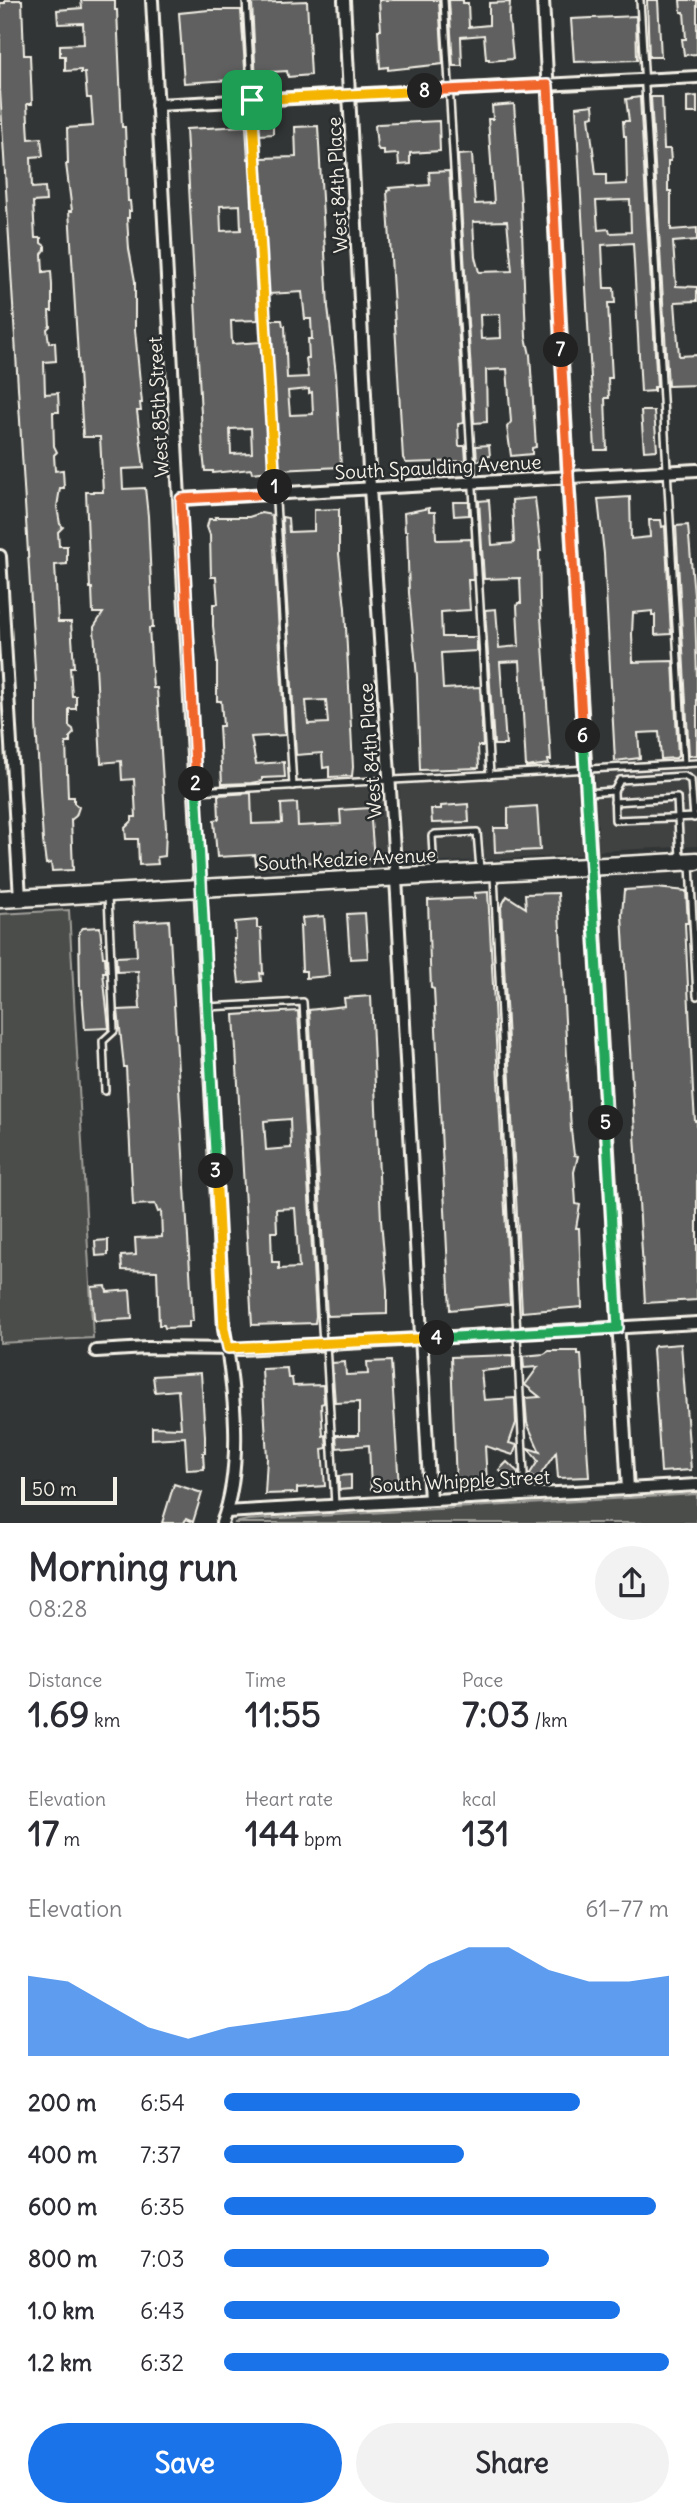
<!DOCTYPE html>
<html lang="en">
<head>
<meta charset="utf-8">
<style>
	body { margin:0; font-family:Delius,sans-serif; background:#f2f2f3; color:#2b2b33; height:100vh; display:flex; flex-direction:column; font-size:26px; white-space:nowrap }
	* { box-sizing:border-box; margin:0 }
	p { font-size:23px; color:#7c7c81 }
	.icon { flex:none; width:38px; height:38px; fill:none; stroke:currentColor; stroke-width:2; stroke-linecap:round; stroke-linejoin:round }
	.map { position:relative; height:1523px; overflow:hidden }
	.panel { display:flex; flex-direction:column; background:#fff; flex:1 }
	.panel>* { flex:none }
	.scale { position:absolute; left:21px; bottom:18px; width:96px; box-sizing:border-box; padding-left:7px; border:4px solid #f4f1e8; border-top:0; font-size:19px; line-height:24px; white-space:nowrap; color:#f4f1e8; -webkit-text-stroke:5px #2a2d2e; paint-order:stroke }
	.pin { position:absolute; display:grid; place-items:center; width:60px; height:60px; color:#fff; margin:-30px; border-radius:14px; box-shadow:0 4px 10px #0006 }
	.km { position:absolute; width:35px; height:35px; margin:-18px; border-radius:50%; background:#222; color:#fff; font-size:19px; line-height:35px; text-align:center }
	.round { display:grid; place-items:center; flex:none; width:74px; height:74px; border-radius:37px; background:#f2f2f3 }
	.headline { display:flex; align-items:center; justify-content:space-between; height:119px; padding:0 28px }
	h1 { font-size:38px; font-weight:700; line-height:52px }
	.stats { display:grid; grid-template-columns:repeat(3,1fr); gap:10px; height:119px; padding:7px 28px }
	.stats div { display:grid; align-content:center }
	.stats b { font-size:35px; font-weight:700 }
	.stats small { font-size:19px; font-weight:400 }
	.stats p { font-size:19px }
	.chart { height:196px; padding:14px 28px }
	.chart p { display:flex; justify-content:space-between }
	.chart svg { width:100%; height:126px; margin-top:7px; fill:#1a73e8; opacity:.7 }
	.cta { display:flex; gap:14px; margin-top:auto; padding:14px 28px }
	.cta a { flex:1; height:80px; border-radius:42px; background:#1a73e8; color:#fff; font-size:28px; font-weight:700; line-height:80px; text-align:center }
	.cta a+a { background:#f2f2f3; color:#2b2b33 }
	ul { padding:0 28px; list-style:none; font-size:23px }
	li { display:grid; grid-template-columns:112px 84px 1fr; align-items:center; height:52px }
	li i { height:18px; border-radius:9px; background:#1a73e8 }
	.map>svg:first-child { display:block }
	.built { fill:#404242 }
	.green { fill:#4b4d4c; stroke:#a09f9a; stroke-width:2 }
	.building { fill:#5f605f; stroke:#f4f1e8; stroke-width:2; fill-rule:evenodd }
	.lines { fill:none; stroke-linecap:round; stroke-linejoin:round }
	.service-casing { stroke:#f4f1e8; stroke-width:10 }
	.minor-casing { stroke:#f4f1e8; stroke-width:16 }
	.secondary-casing { stroke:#f4f1e8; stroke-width:21 }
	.service { stroke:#2a2d2e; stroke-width:5 }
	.minor { stroke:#2a2d2e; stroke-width:10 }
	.secondary { stroke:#2a2d2e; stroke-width:16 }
	.split-1-casing { stroke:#fff; stroke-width:14 }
	.split-2-casing { stroke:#fff; stroke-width:14 }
	.split-3-casing { stroke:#fff; stroke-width:14 }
	.split-4-casing { stroke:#fff; stroke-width:14 }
	.split-5-casing { stroke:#fff; stroke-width:14 }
	.split-6-casing { stroke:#fff; stroke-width:14 }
	.split-7-casing { stroke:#fff; stroke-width:14 }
	.split-8-casing { stroke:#fff; stroke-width:14 }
	.split-9-casing { stroke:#fff; stroke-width:14 }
	.split-1 { stroke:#f5b400; stroke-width:9 }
	.split-2 { stroke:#f0652b; stroke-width:9 }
	.split-3 { stroke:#22a559; stroke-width:9 }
	.split-4 { stroke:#f5b400; stroke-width:9 }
	.split-5 { stroke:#22a559; stroke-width:9 }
	.split-6 { stroke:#22a559; stroke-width:9 }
	.split-7 { stroke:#f0652b; stroke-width:9 }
	.split-8 { stroke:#f0652b; stroke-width:9 }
	.split-9 { stroke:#f5b400; stroke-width:9 }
	.labels { text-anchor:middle; stroke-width:5; stroke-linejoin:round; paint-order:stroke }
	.street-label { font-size:19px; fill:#f4f1e8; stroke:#2a2d2e }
</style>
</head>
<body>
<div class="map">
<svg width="697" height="1523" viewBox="0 0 697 1523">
	<rect width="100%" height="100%" fill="#323535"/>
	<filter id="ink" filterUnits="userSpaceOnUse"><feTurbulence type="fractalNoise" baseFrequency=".0143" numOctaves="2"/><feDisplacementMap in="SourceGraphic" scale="14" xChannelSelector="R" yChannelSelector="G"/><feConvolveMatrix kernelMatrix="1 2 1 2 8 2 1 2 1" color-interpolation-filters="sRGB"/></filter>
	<g filter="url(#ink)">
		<g class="built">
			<polygon points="697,763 697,846 599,851 595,769"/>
			<polygon points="577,770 582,855 403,864 399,780"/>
			<polygon points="381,781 386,865 255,871 251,788"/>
		</g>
		<g class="green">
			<polygon points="69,910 93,1338 0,1343 0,914"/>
			<polygon points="697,1494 697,1523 234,1523 248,1520"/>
		</g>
		<g class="building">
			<polygon points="5,0 22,0 24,55 30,55 32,104 27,104 29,139 41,138 43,156 31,157 32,188 45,187 46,201 33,202 35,238 41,238 41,243 45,246 45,250 42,254 43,272 51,271 52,285 52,311 49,311 50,326 47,329 49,343 55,342 56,361 44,362 45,394 58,393 59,412 53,412 54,446 57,452 54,455 55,471 63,470 64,488 60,488 57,507 60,524 63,527 58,532 59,546 67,546 67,564 55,565 58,622 71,622 74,667 70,667 72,696 76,696 76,709 69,709 69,726 73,729 74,733 70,737 70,743 66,743 68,797 74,797 74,803 79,807 76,816 71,820 73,870 52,871 51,863 46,864 43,841 36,723 36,685 0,90 0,3 5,3"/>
			<polygon points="81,0 115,0 115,10 117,10 122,127 125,127 128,201 130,201 131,211 129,211 129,218 127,218 129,249 135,281 135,330 142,403 140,403 141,411 137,411 144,468 122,469 123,489 145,488 148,516 153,628 149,628 153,688 157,688 166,829 165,856 157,857 158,864 139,865 138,839 126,839 125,828 132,821 132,817 136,817 134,779 122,780 121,761 101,763 94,627 103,613 93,613 92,588 90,588 86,492 103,492 100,437 83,437 70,226 69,211 72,211 66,164 68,164 67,128 93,126 91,98 87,98 85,73 81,73 81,70 65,71 65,56 60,56 60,45 84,44 83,23 58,24 57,10 82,8"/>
			<polygon points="379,0 439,0 443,64 388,70 388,67 380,68 378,30 381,30"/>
			<polygon points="449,0 463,0 463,3 468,3 469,27 489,25 489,3 510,2 509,19 513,59 489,61 489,59 486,59 484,35 461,37 462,66 453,66"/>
			<polygon points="647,0 658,0 661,57 649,57"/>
			<polygon points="680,0 697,0 697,54 684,55 682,39 686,39 684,12 681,12"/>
			<polygon points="307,1 311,75 288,77 287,71 271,72 268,82 256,83 252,3"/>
			<polygon points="209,10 241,10 246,82 230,83 230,80 184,83 179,13"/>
			<polygon points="636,16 637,60 574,62 571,19"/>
			<polygon points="697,96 697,113 687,113 687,97"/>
			<path d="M640,97L657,387H654V391L641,392L633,243L602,245L604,288H614L615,303H608L612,378H608L609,398H605L607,450H595L576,107L593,105L594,116L589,117L596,174H606V185L627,184L626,136H624L623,121H629L626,99ZM630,200L631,232L610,233L609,229L598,230L596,201Z"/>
			<polygon points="651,97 662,97 664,149 670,149 671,161 668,161 668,191 671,191 671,230 697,228 697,240 673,242 676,286 697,287 697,301 675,302 679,356 697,355 697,385 668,386"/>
			<path d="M514,104L521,203L526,337L530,355L536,447L532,448V454L511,456L507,427L511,422L507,369L486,370L487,422L474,423L458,155L472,154L475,204L494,203L488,119H493L492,106ZM507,221L512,271L479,272L475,257L473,222ZM500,314L501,338L481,339L480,315Z"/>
			<polygon points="273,118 273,134 259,135 258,119"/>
			<polygon points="439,121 440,151 410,153 410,164 399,165 398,154 384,155 384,150 379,150 377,147 375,126 378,124"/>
			<path d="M246,126L248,159H250L258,320L231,321L232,344L261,342L269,471L252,473L251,469L213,473V471H205L203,452L186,129ZM240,205L241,230L221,231L220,206ZM251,428L252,453L231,454L230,429Z"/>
			<path d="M318,126L328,307L336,374L341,467L279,470L270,320H282L283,326H285L287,378L308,377L306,358H309L308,339H312L311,319H305L302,292L269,294L261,158L296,157L295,127ZM309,389V393L312,392L313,414L290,415L288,391Z"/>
			<polygon points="449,171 464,423 458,424 459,446 465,446 466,461 406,463 403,458 387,191 390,190 389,188 430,185 429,172"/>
			<polygon points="641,411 654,411 657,450 644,451"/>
			<polygon points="489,445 490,456 487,456 487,460 477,461 476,446"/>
			<polygon points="630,497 631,539 650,537 649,520 661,520 662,527 665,526 671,634 655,635 655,615 652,615 652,611 633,613 632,634 633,662 673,661 678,756 676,758 661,759 659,732 638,733 640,758 615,761 604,554 598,499"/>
			<polygon points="535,498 541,551 539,551 540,602 551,760 548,760 549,764 526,767 520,661 500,662 506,745 494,745 485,610 496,609 499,648 519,646 517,606 518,603 521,603 520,578 484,579 479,501 489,500 492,545 514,543 512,500"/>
			<polygon points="453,502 469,502 469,515 454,516"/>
			<polygon points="429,508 429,512 435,512 436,538 438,540 471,539 473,580 468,580 470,610 441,612 442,637 477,637 477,651 441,653 443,689 480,687 483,746 478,746 479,768 420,770 417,677 409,593 407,531 405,531 404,513"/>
			<path d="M339,509V554L345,608L353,767L352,776L329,777V767L323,768L322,753L296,755L282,517L288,518L289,532L314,531V510ZM326,700L328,723L308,724L306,701Z"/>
			<polygon points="261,513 272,515 285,735 251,737 256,764 284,762 285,777 262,778 262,781 251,783 222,784 219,726 223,726 221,701 217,701 217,660 213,626 213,604 218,604 216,577 211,577 210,535 207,527 209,519 216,519 215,517 249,517"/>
			<polygon points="688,525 695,607 697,678 697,755 689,756 676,526"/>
			<polygon points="251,793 252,824 282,823 281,804 297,803 298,826 341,824 340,810 370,808 374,859 256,865 255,855 217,857 214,820 219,819 218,795"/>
			<polygon points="468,804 469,822 432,823 431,809 441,809 441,806"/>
			<polygon points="537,806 540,850 495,852 494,828 508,828 508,808"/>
			<polygon points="656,888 686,891 688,923 685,923 693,1091 695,1121 697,1121 697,1300 645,1303 622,915 624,890"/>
			<polygon points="488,892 510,1304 450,1310 434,989 431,988 430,964 428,900 475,898 474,893"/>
			<polygon points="558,893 571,1130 574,1155 578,1156 574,1172 576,1204 580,1205 576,1228 579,1228 582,1307 522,1312 501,907 507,896 526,908 525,894"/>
			<polygon points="365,913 368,958 350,959 347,914"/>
			<polygon points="324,916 329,976 306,978 306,971 302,971 300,926 303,926 302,918"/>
			<polygon points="169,920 193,1321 189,1321 189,1327 165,1328 164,1325 159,1325 157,1271 122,1270 121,1256 136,1255 135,1238 162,1237 161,1211 158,1212 155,1204 133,1205 126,1067 124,1067 118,1010 140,1009 138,971 117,972 116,957 137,956 135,922"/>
			<polygon points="257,920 257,928 261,928 263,974 260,973 261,981 239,983 234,939 236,939 235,922"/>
			<polygon points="100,927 103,957 105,957 106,972 103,972 109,1028 85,1029 82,990 80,990 79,932 83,928"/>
			<polygon points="371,996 381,1220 387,1290 387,1314 327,1316 309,1010 345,1006 344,998"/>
			<path d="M298,1011L316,1316L315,1323L252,1325L234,1015ZM290,1119L291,1148L266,1150L264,1121ZM295,1208L299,1268L279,1269V1262H272L271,1232H277L276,1209Z"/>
			<polygon points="108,1240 108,1255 96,1256 95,1241"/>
			<polygon points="106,1286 107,1292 130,1290 132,1319 96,1321 94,1319 92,1287"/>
			<polygon points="681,1344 691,1470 661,1472 653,1349 655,1346"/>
			<polygon points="549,1351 578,1351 578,1354 581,1354 589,1477 558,1478 556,1452 537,1480 529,1475 538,1461 528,1448 540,1452 527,1423 525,1398 540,1397 525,1385 538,1367 524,1368 523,1356 544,1354"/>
			<polygon points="511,1355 513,1356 513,1368 481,1371 484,1400 515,1398 516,1423 509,1443 517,1445 513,1455 485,1446 487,1482 456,1484 451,1357"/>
			<polygon points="391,1361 399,1487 371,1489 369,1445 337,1448 336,1435 359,1435 359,1402 335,1403 332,1363 345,1362 346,1375 368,1374 367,1362"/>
			<polygon points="287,1368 288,1378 292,1378 293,1386 323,1385 324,1403 321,1404 323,1436 326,1435 327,1448 322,1449 325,1486 297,1488 297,1493 265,1494 267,1458 262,1369"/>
			<polygon points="201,1373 205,1436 205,1453 203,1453 204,1469 187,1470 185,1437 152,1439 152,1427 181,1428 178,1390 155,1392 153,1376"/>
			<polygon points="507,1462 519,1473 511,1481 499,1470"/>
			<polygon points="351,1475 351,1489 339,1490 339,1476"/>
			<polygon points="174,1484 202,1493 193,1522 186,1519 184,1523 162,1523"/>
		</g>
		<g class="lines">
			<g class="service-casing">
				<g id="service">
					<polyline points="246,0 293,786"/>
					<polyline points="444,0 490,775"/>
					<polyline points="640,0 684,764"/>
					<polyline points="196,791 697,763"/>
					<polyline points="614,791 620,780 684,776 691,780 694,818"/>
					<polyline points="586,793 614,791 615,820 697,817"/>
					<polyline points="614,802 677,798 680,858"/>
					<polyline points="690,865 697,996"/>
					<polyline points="434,872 432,836 435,834 477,832 480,869"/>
					<polyline points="494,876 525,1495"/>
					<polyline points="207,1007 303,1002 323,1344"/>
					<polyline points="105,1091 103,1041 114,1031 108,896"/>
					<polyline points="326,1344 335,1505"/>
				</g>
			</g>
			<g class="minor-casing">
				<g id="minor">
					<path d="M152,0L224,1329C234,1388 244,1466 222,1523"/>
					<polyline points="344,0 370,488 397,895 430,1500"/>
					<polyline points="543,0 569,493 628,1489"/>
					<polyline points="157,105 697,77"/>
					<polyline points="181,499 697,470"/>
					<polyline points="0,556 20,898"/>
					<polyline points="96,1351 147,1348 242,1349 697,1323"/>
					<polyline points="226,1512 697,1485"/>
				</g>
			</g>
			<g class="secondary-casing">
				<polyline id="secondary" points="0,899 697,861"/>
			</g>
			<use href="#service" class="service"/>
			<use href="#minor" class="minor"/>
			<use href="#secondary" class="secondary"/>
		</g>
	</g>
	<g class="lines" filter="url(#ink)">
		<g class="split-1-casing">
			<polyline id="split-1" points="252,100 275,487"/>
		</g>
		<g class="split-2-casing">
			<polyline id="split-2" points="196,784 181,499 275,494 275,487"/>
		</g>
		<g class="split-3-casing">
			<polyline id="split-3" points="196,784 216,1171"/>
		</g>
		<g class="split-4-casing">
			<polyline id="split-4" points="216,1171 224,1329 228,1348 437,1338"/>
		</g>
		<g class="split-5-casing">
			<polyline id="split-5" points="437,1338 618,1328 606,1123"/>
		</g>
		<g class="split-6-casing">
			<polyline id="split-6" points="583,736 606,1123"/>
		</g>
		<g class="split-7-casing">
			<polyline id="split-7" points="561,350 583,736"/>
		</g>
		<g class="split-8-casing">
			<polyline id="split-8" points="425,91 548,85 561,350"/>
		</g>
		<g class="split-9-casing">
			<polyline id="split-9" points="252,100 425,91"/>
		</g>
		<use href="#split-1" class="split-1"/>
		<use href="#split-2" class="split-2"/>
		<use href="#split-3" class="split-3"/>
		<use href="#split-4" class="split-4"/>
		<use href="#split-5" class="split-5"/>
		<use href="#split-6" class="split-6"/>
		<use href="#split-7" class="split-7"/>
		<use href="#split-8" class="split-8"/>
		<use href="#split-9" class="split-9"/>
	</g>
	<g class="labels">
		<g class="street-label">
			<text transform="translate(337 185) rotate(-93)" y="7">West 84th Place</text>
			<text transform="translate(158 407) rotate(-93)" y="7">West 85th Street</text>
			<text transform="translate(438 467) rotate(-3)" y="7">South Spaulding Avenue</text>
			<text transform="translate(370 751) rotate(-94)" y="7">West 84th Place</text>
			<text transform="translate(347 859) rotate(-3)" y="7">South Kedzie Avenue</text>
			<text transform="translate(461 1481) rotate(-3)" y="7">South Whipple Street</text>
		</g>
	</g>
</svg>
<div class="scale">50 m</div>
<div class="pin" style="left:252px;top:100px;background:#1e9e55"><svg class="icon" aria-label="arrive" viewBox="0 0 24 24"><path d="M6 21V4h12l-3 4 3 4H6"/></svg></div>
<b class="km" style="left:275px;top:487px">1</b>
<b class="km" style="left:196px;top:784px">2</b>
<b class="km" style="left:216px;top:1171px">3</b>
<b class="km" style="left:437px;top:1338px">4</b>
<b class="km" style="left:606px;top:1123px">5</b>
<b class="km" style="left:583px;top:736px">6</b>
<b class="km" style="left:561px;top:350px">7</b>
<b class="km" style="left:425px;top:91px">8</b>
</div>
<section class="panel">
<div class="headline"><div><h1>Morning run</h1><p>08:28</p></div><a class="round"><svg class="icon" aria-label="share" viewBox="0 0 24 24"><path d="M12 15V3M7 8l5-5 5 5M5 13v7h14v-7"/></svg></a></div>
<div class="stats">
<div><p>Distance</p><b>1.69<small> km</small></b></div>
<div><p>Time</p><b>11:55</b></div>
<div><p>Pace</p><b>7:03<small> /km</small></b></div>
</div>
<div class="stats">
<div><p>Elevation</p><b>17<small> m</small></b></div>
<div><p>Heart rate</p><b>144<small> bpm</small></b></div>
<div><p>kcal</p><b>131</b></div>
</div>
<div class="chart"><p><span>Elevation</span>61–77 m</p>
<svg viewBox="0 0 160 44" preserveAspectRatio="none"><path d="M0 44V16L10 18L20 26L30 34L40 38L50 34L60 32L70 30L80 28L90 22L100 12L110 6L120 6L130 14L140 18L150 18L160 16V44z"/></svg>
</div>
<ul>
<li><b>200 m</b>6:54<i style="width:80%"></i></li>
<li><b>400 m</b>7:37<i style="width:54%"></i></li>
<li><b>600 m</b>6:35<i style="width:97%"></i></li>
<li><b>800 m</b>7:03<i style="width:73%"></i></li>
<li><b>1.0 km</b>6:43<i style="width:89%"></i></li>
<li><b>1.2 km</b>6:32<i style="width:100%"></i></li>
</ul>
<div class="cta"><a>Save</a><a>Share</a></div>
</section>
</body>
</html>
